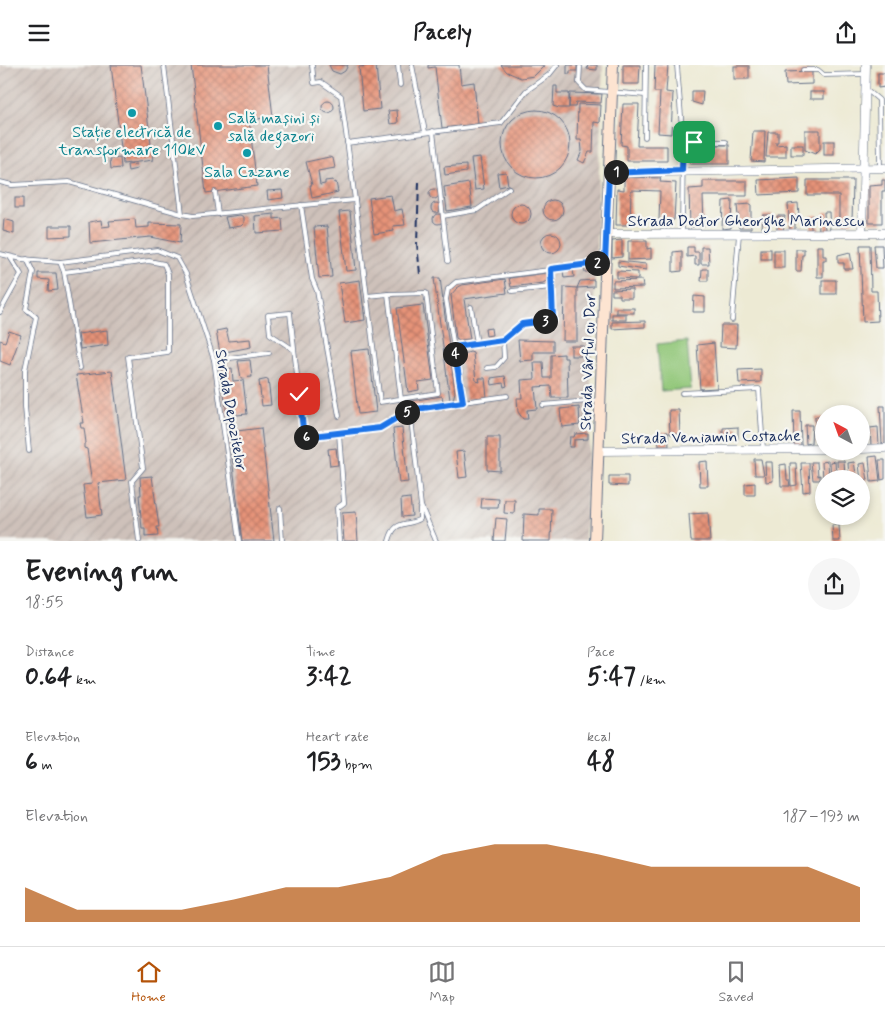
<!DOCTYPE html>
<html lang="en">
<head>
<meta charset="utf-8">
<style>
	body { margin:0; font-family:Mynerve,sans-serif; background:#f6f6f6; color:#202124; height:100vh; display:flex; flex-direction:column; font-size:19px; white-space:nowrap }
	* { box-sizing:border-box; margin:0 }
	p { font-size:16px; color:#757577 }
	.icon { flex:none; width:28px; height:28px; fill:none; stroke:currentColor; stroke-width:2; stroke-linecap:round; stroke-linejoin:round }
	.map { position:relative; height:476px; overflow:hidden }
	.drawer { display:flex; flex-direction:column; background:#fff; flex:1 }
	.drawer>* { flex:none }
	.needle { width:32px; rotate:319deg }
	.fabs { position:absolute; left:815px; top:340px; display:grid; gap:10px }
	.fabs a { display:grid; place-items:center; width:55px; height:55px; border-radius:50%; background:#fff; box-shadow:0 2px 8px #0003; font-size:25px }
	.pin { position:absolute; display:grid; place-items:center; width:42px; height:42px; color:#fff; margin:-21px; border-radius:10px; box-shadow:0 2px 8px #0006 }
	.km { position:absolute; width:25px; height:25px; margin:-12px; border-radius:50%; background:#222; color:#fff; font-size:14px; line-height:25px; text-align:center }
	.round { display:grid; place-items:center; flex:none; width:52px; height:52px; border-radius:26px; background:#f6f6f6 }
	.summary { display:flex; align-items:center; justify-content:space-between; height:85px; padding:0 25px }
	h1 { font-size:28px; font-weight:800; line-height:38px }
	.figures { display:grid; grid-template-columns:repeat(3,1fr); gap:8px; height:85px; padding:5px 25px }
	.figures div { display:grid; align-content:center }
	.figures b { font-size:25px; font-weight:800 }
	.figures small { font-size:14px; font-weight:400 }
	.figures p { font-size:14px }
	.chart { height:140px; padding:10px 25px }
	.chart p { display:flex; justify-content:space-between }
	.chart svg { width:100%; height:90px; margin-top:5px; fill:#b45309; opacity:.7 }
	header { display:flex; justify-content:space-between; align-items:center; height:65px; padding:0 25px; background:#fff; font-size:22px; font-weight:800 }
	.menu { display:flex; justify-content:space-around; align-items:center; height:70px; border-top:1px solid #e0e0e0; background:#fff; font-size:14px; color:#757577 }
	.menu a { display:grid; justify-items:center; gap:2px }
	.menu .current { color:#b45309 }
	.map>svg:first-child { display:block }
	.industrial { fill:url(#industrial-furrows) }
	.garden { fill:#90c677; stroke:#567a6a }
	.building { fill:url(#building-cross-hatch) }
	.lines { fill:none; stroke-linecap:round; stroke-linejoin:round }
	.lane-casing { stroke:#647087; stroke-width:5.5 }
	.street-casing { stroke:#647087; stroke-width:9 }
	.secondary-casing { stroke:#647087; stroke-width:12 }
	.lane { stroke:#fff; stroke-width:4 }
	.street { stroke:#fff; stroke-width:8 }
	.secondary { stroke:#fde4d1; stroke-width:10 }
	.rail { stroke:#1b2f5e; stroke-width:2; stroke-dasharray:8 4; stroke-linecap:butt }
	.route-casing { stroke:#fff; stroke-width:10 }
	.route { stroke:#1a73e8; stroke-width:6 }
	.culture-dot { fill:#0f9aa8; stroke:#f6f6f2; stroke-width:2 }
	.labels { text-anchor:middle; stroke-width:4.5; stroke-linejoin:round; paint-order:stroke }
	.culture-label { font-size:16px; fill:#0d838f; stroke:#f6f6f2 }
	.street-label { font-size:16px; fill:#1b2f5e; stroke:#f6f6f2 }
</style>
</head>
<body>
<header><svg class="icon" aria-label="menu" viewBox="0 0 24 24"><path d="M4 6h16M4 12h16M4 18h16"/></svg>Pacely<svg class="icon" aria-label="share" viewBox="0 0 24 24"><path d="M12 15V3M7 8l5-5 5 5M5 13v7h14v-7"/></svg></header>
<div class="map">
<svg width="885" height="476" viewBox="0 0 885 476">
	<defs>
		<pattern id="industrial-furrows" width="10" height="10" patternUnits="userSpaceOnUse" patternTransform="scale(1.25)"><rect width="10" height="10" fill="#cec1ba"/><path d="M-1 1l2-2M0 10L10 0M9 11l2-2" fill="none" stroke="#b0a6a2"/></pattern>
		<pattern id="building-cross-hatch" width="8" height="8" patternUnits="userSpaceOnUse" patternTransform="scale(1.25)"><rect width="8" height="8" fill="#e69378"/><path d="M0 0l8 8M0 8l8-8" fill="none" stroke="#ba7866"/></pattern>
	</defs>
	<rect width="100%" height="100%" fill="#f6f6f2"/>
	<filter id="ink" filterUnits="userSpaceOnUse"><feTurbulence type="fractalNoise" baseFrequency=".02" numOctaves="2"/><feDisplacementMap in="SourceGraphic" scale="10" xChannelSelector="R" yChannelSelector="G"/><feConvolveMatrix kernelMatrix="1 2 1 2 8 2 1 2 1" color-interpolation-filters="sRGB"/></filter>
	<filter id="wash" filterUnits="userSpaceOnUse"><feTurbulence type="fractalNoise" baseFrequency=".0096" numOctaves="4" result="noise"/><feDisplacementMap in="SourceGraphic" scale="20" xChannelSelector="R" yChannelSelector="G"/><feGaussianBlur stdDeviation="1.12" result="paint"/><feColorMatrix in="noise" values="0 0 0 0 0 0 0 0 0 0 0 0 0 0 0 0 0 1.4 0 .05"/><feComposite in="paint" operator="in"/></filter>
	<g filter="url(#wash)">
		<rect width="100%" height="100%" fill="#edead4"/>
		<polygon class="industrial" points="0,0 603,0 585,476 0,476"/>
		<polygon class="garden" points="687,276 691,324 661,326 657,279"/>
		<g id="blocks">
			<g class="building">
				<polygon points="111,0 141,0 153,95 123,99"/>
				<polygon points="191,0 267,0 273,52 249,55 257,121 206,128"/>
				<polygon points="329,0 348,0 345,6 340,9 332,6"/>
				<polygon points="376,0 380,44 363,46 359,2"/>
				<polygon points="428,0 459,0 461,19 474,17 478,59 442,63 435,2 428,3"/>
				<polygon points="501,0 545,0 534,11 521,13 507,7"/>
				<polygon points="567,0 577,0 577,6 570,6 570,9 567,9"/>
				<polygon points="588,0 597,0 597,5 587,4"/>
				<polygon points="623,0 640,0 639,19 623,19"/>
				<polygon points="655,0 668,0 666,27 673,28 671,69 658,68 660,27 654,27"/>
				<rect x="734" y="1" width="15" height="13"/>
				<polygon points="812,6 812,19 786,20 785,7"/>
				<polygon points="878,8 885,8 885,22 878,23"/>
				<polygon points="554,21 557,21 557,28 569,28 569,43 559,43 553,41"/>
				<polygon points="692,26 703,26 702,40 692,37"/>
				<rect x="810" y="27" width="14" height="7"/>
				<polygon points="570,28 602,29 601,38 576,37 575,42 569,42"/>
				<circle cx="328" cy="42" r="6"/>
				<polygon points="578,39 601,40 600,58 594,57 593,87 589,87 584,98 578,95 582,86 581,75 577,75"/>
				<polygon points="623,39 639,39 637,81 667,81 667,96 627,96 627,81 621,80"/>
				<circle cx="536" cy="79" r="34"/>
				<polygon points="397,45 398,58 390,59 388,46"/>
				<polygon points="805,65 820,65 820,84 815,89 805,85"/>
				<polygon points="753,66 765,66 764,97 751,96"/>
				<polygon points="768,67 778,67 778,77 776,77 776,80 786,79 786,92 766,92"/>
				<rect x="824" y="76" width="10" height="14"/>
				<rect x="690" y="80" width="39" height="19"/>
				<rect x="791" y="80" width="12" height="10"/>
				<polygon points="329,92 333,93 335,103 318,106 320,120 325,119 325,116 333,115 334,118 336,117 338,127 312,133 310,120 312,120 306,97"/>
				<polygon points="480,92 484,124 475,125 471,93"/>
				<polygon points="120,93 121,103 111,104 110,94"/>
				<polygon points="136,99 137,104 128,106 127,100"/>
				<polygon points="466,100 466,107 445,110 444,102"/>
				<polygon points="506,107 508,120 499,122 497,108"/>
				<polygon points="624,112 661,113 660,117 676,118 674,155 659,155 660,126 631,125 630,160 616,160 617,124 624,125"/>
				<polygon points="799,113 799,128 759,130 758,115"/>
				<polygon points="807,115 853,115 852,158 839,158 839,130 807,130"/>
				<polygon points="882,115 885,115 885,126 882,126 882,158 869,158 869,121 882,120"/>
				<polygon points="703,116 747,116 747,131 703,131 704,161 690,162 689,124 703,123"/>
				<polygon points="469,118 472,142 447,146 444,122"/>
				<circle cx="434" cy="129" r="5"/>
				<polygon points="282,125 283,133 268,135 267,126"/>
				<polygon points="391,130 394,146 402,144 405,160 393,161 394,166 374,169 369,133"/>
				<rect x="15" y="133" width="8" height="10"/>
				<polygon points="732,135 731,163 722,164 723,136"/>
				<circle cx="553" cy="145" r="10"/>
				<polygon points="798,138 799,151 795,151 795,165 790,165 788,139"/>
				<circle cx="436" cy="143" r="5"/>
				<polygon points="751,139 751,163 739,163 737,140"/>
				<circle cx="521" cy="149" r="10"/>
				<polygon points="350,146 356,205 346,206 339,147"/>
				<polygon points="824,147 829,147 830,166 825,166"/>
				<polygon points="274,149 274,154 282,153 283,166 256,168 255,151"/>
				<circle cx="438" cy="154" r="5"/>
				<polygon points="240,150 244,152 244,158 241,161 228,163 225,152"/>
				<polygon points="763,150 772,150 772,154 768,153 768,163 762,163"/>
				<polygon points="818,150 819,166 811,166 811,151"/>
				<polygon points="777,151 785,151 783,167 777,167"/>
				<polygon points="4,154 14,157 14,169 3,166"/>
				<polygon points="135,154 136,163 149,162 149,158 181,159 180,178 150,172 90,178 89,157 101,155 102,162 110,161 109,156"/>
				<polygon points="49,161 71,161 71,171 49,172"/>
				<polygon points="327,161 332,212 319,213 314,162"/>
				<circle cx="551" cy="178" r="10"/>
				<polygon points="622,175 622,192 612,193 612,176"/>
				<polygon points="628,176 647,176 647,184 651,183 651,194 628,195"/>
				<polygon points="860,180 870,180 871,226 877,226 878,256 863,257"/>
				<polygon points="874,180 882,180 883,203 876,203"/>
				<polygon points="817,181 823,181 823,191 826,191 826,195 823,195 823,212 817,212"/>
				<polygon points="687,182 694,182 694,187 699,187 699,200 695,200 695,191 687,192"/>
				<polygon points="701,182 708,182 709,199 701,199"/>
				<rect x="761" y="184" width="10" height="10"/>
				<polygon points="796,184 804,184 804,190 802,190 801,206 796,206"/>
				<rect x="774" y="185" width="10" height="18"/>
				<polygon points="682,186 682,206 673,207 673,187"/>
				<polygon points="850,187 853,204 844,204 844,198 838,198 838,190"/>
				<polygon points="618,196 646,199 646,205 618,201"/>
				<polygon points="594,202 594,207 585,207 584,203"/>
				<polygon points="573,204 574,212 564,213 563,205"/>
				<polygon points="702,204 708,204 708,216 701,216"/>
				<polygon points="617,206 638,207 638,214 617,213"/>
				<polygon points="38,208 56,208 58,225 48,226 49,215 38,214"/>
				<polygon points="547,208 548,215 543,218 511,222 509,213"/>
				<polygon points="434,213 440,213 455,327 453,335 450,335"/>
				<polygon points="505,214 507,228 464,234 470,274 459,275 456,273 451,230 457,223 462,220"/>
				<polygon points="360,215 365,255 345,258 339,218"/>
				<polygon points="594,215 594,222 577,223 577,276 563,276 564,222 577,223 580,216"/>
				<polygon points="642,215 643,222 613,223 613,216"/>
				<rect x="822" y="215" width="14" height="14"/>
				<polygon points="632,224 632,233 620,233 620,230 612,230 612,225"/>
				<polygon points="694,231 705,232 705,247 693,247"/>
				<polygon points="423,240 433,315 418,317 419,325 408,327 397,243"/>
				<rect x="616" y="243" width="18" height="5"/>
				<rect x="612" y="249" width="14" height="6"/>
				<polygon points="645,256 645,262 612,264 612,257"/>
				<polygon points="721,260 737,260 736,283 720,282"/>
				<polygon points="491,263 492,270 486,271 485,264"/>
				<polygon points="226,264 229,276 250,274 251,282 220,288 216,266"/>
				<polygon points="107,265 108,280 80,284 78,269"/>
				<polygon points="9,266 21,270 10,300 0,296 0,275 5,277"/>
				<polygon points="518,275 553,276 553,287 533,287 533,295 520,296"/>
				<polygon points="714,278 717,323 700,324 697,280"/>
				<rect x="571" y="281" width="13" height="10"/>
				<polygon points="369,284 376,347 358,349 351,286"/>
				<polygon points="470,287 473,288 476,316 480,317 479,313 485,313 487,332 466,334 460,290"/>
				<polygon points="564,289 564,293 567,293 568,333 552,333 551,321 535,322 537,344 527,345 528,354 523,354 518,347 517,333 522,333 521,315 535,314 534,297 543,297 544,313 551,313 551,290"/>
				<polygon points="250,295 252,312 241,313 238,296"/>
				<polygon points="232,303 233,316 243,315 247,349 227,351 221,305"/>
				<polygon points="761,304 761,317 739,318 738,305"/>
				<polygon points="112,306 126,415 98,418 102,450 87,452 83,420 92,419 87,384 84,383 84,379 86,378 84,363 81,363 80,358 84,358 76,310"/>
				<polygon points="505,311 507,321 504,322 503,318 492,320 491,313"/>
				<polygon points="268,314 271,340 262,341 259,316"/>
				<polygon points="442,331 443,336 406,343 405,337"/>
				<polygon points="880,341 885,341 885,379 882,379"/>
				<polygon points="579,342 580,360 562,362 560,344"/>
				<polygon points="669,345 679,345 680,369 670,369"/>
				<polygon points="793,346 800,346 801,380 794,381"/>
				<polygon points="815,352 823,352 823,363 820,363 823,375 821,376 821,379 816,379"/>
				<polygon points="805,360 812,360 811,378 806,379"/>
				<polygon points="738,362 738,374 723,374 723,363"/>
				<polygon points="878,362 879,380 871,381 870,363"/>
				<polygon points="261,363 274,476 242,476 229,367"/>
				<polygon points="402,363 408,417 399,418 393,364"/>
				<polygon points="861,363 867,363 864,377 861,377"/>
				<polygon points="658,367 668,367 669,381 659,381"/>
				<polygon points="588,368 588,374 574,375 574,382 569,382 570,372 574,372 575,369"/>
				<polygon points="487,372 500,372 500,406 487,405"/>
				<polygon points="336,383 338,400 330,401 328,384"/>
				<polygon points="464,386 467,412 459,413 456,387"/>
				<polygon points="877,391 880,416 871,417 869,392"/>
				<polygon points="754,394 761,394 764,410 755,410"/>
				<polygon points="879,395 885,395 885,414 881,415"/>
				<polygon points="707,396 708,421 700,421 699,397"/>
				<polygon points="828,396 829,414 823,414 822,397"/>
				<polygon points="835,396 836,414 831,414 830,397"/>
				<polygon points="837,396 844,396 845,411 848,410 848,414 838,414"/>
				<polygon points="765,397 772,397 773,416 766,417"/>
				<polygon points="811,397 817,397 818,411 820,410 820,415 813,415"/>
				<polygon points="854,397 857,414 849,414 848,398"/>
				<polygon points="790,398 796,398 797,420 791,421"/>
				<polygon points="801,398 809,398 810,426 803,427"/>
				<polygon points="865,398 868,415 861,416 859,399"/>
				<polygon points="786,399 787,415 789,415 790,421 781,421 780,400"/>
				<polygon points="152,411 159,462 157,462 158,471 145,472 145,464 142,464 139,430 141,430 140,412"/>
				<polygon points="609,411 628,411 628,421 609,420"/>
				<polygon points="755,418 755,430 745,430 745,419"/>
				<polygon points="410,433 412,451 402,452 401,434"/>
				<polygon points="482,433 499,434 498,443 481,443"/>
				<polygon points="505,435 515,435 514,449 504,448"/>
				<polygon points="539,444 552,444 551,476 523,476 524,449 539,450"/>
				<polygon points="356,447 358,476 344,476 342,448"/>
				<polygon points="708,448 710,476 691,476 689,449"/>
				<polygon points="496,453 507,454 505,476 494,476"/>
				<polygon points="832,460 839,460 840,476 833,476"/>
			</g>
		</g>
	</g>
	<g filter="url(#ink)">
		<use href="#blocks" fill-opacity="0" stroke="#647087" stroke-width="1"/>
		<g class="lines">
			<g class="lane-casing">
				<g id="lane">
					<polyline points="164,0 182,149 193,151 355,135 341,31 321,17 314,18 312,0"/>
					<polyline points="398,0 400,20"/>
					<polyline points="412,0 425,67"/>
					<polyline points="677,0 683,77 682,168"/>
					<polyline points="580,2 579,18 586,25 645,30"/>
					<polyline points="803,5 818,5 824,10 866,9"/>
					<polyline points="866,24 879,35 880,103"/>
					<polyline points="433,66 448,196"/>
					<polyline points="645,72 646,0"/>
					<polyline points="683,77 726,77"/>
					<polyline points="347,78 501,58 526,26 549,10 557,0"/>
					<polyline points="0,117 12,120 69,117 182,149"/>
					<polyline points="215,127 218,149"/>
					<polyline points="355,135 380,337 438,328 426,228 388,229 401,334"/>
					<polyline points="301,140 312,214 317,226 339,351"/>
					<polyline points="443,151 477,145 509,123"/>
					<polyline points="0,189 22,194 60,197 157,185 177,193 186,209 214,295 239,476"/>
					<polyline points="27,194 33,207 26,244 36,252 25,305 25,342 29,386"/>
					<polyline points="60,197 64,207 149,196 164,199 168,209 168,287 128,292 143,403 132,416 139,476"/>
					<polyline points="64,207 80,303"/>
					<polyline points="512,226 552,222"/>
					<polyline points="367,231 388,229"/>
					<polyline points="471,242 477,279"/>
					<polyline points="0,247 21,209 10,192"/>
					<polyline points="732,255 739,169"/>
					<polyline points="454,282 503,275"/>
					<polyline points="294,285 270,269 268,250 290,248 304,372 380,363 410,345 463,337 446,234 448,224 456,217 604,198"/>
					<polyline points="214,295 269,288"/>
					<polyline points="487,303 496,302 504,293 503,275 522,259 553,255 551,204"/>
					<polyline points="682,328 759,324 763,384"/>
					<polyline points="463,337 507,331"/>
					<polyline points="543,340 600,335"/>
					<polyline points="410,345 421,441 436,476"/>
					<polyline points="280,443 282,476"/>
					<polyline points="339,476 337,443 344,438 339,368"/>
					<path d="M389,476C395,453 407,462 420,454V443"/>
				</g>
			</g>
			<g class="street-casing">
				<g id="street">
					<polyline points="609,108 885,103"/>
					<polyline points="862,168 866,0"/>
					<polyline points="606,169 885,168"/>
					<polyline points="861,384 885,383"/>
					<polyline points="598,386 824,384"/>
				</g>
			</g>
			<g class="secondary-casing">
				<polyline id="secondary" points="595,476 613,0"/>
			</g>
			<use href="#lane" class="lane"/>
			<use href="#street" class="street"/>
			<use href="#secondary" class="secondary"/>
			<polyline class="rail" points="419,117 417,179 420,209"/>
		</g>
	</g>
	<g class="lines" filter="url(#ink)">
		<g class="route-casing">
			<polyline id="route" points="299,329 304,372 380,363 410,345 463,337 454,282 503,275 522,259 553,255 551,204 605,197 609,108 682,105 683,77 694,77"/>
		</g>
		<use href="#route" class="route"/>
	</g>
	<g class="culture-dot">
		<circle cx="132" cy="48" r="5"/>
		<circle cx="218" cy="61" r="5"/>
		<circle cx="247" cy="88" r="5"/>
	</g>
	<g class="labels">
		<g class="culture-label">
			<text x="228" y="58" text-anchor="start">Sală mașini și<tspan x="228" dy="18">sală degazori</tspan></text>
			<text x="132" y="72">Stație electrică de<tspan x="132" dy="18">transformare 110kV</tspan></text>
			<text x="247" y="112">Sala Cazane</text>
		</g>
		<g class="street-label">
			<text x="746" y="161">Strada Doctor Gheorghe Marinescu</text>
			<text transform="translate(587 297) rotate(-88)" y="6">Strada Vârful cu Dor</text>
			<text transform="translate(232 345) rotate(80)" y="6">Strada Depozitelor</text>
			<text transform="translate(711 371) rotate(-1)" y="6">Strada Veniamin Costache</text>
		</g>
	</g>
</svg>
<div class="fabs">
<a><svg class="needle" viewBox="-14 -14 28 28"><path d="M0-13l5 13h-10z" fill="#e53935"/><path d="M0 13l5-13h-10z" fill="#757577"/></svg></a>
<a><svg class="icon" aria-label="layers" viewBox="0 0 24 24"><path d="M12 4l9 5-9 5-9-5zM3 14l9 5 9-5"/></svg></a>
</div>
<div class="pin" style="left:694px;top:77px;background:#1e9e55"><svg class="icon" aria-label="arrive" viewBox="0 0 24 24"><path d="M6 21V4h12l-3 4 3 4H6"/></svg></div>
<div class="pin" style="left:299px;top:329px;background:#d93025"><svg class="icon" aria-label="check" viewBox="0 0 24 24"><path d="M5 12l5 5 9-10"/></svg></div>
<b class="km" style="left:616px;top:107px">1</b>
<b class="km" style="left:597px;top:198px">2</b>
<b class="km" style="left:545px;top:256px">3</b>
<b class="km" style="left:455px;top:289px">4</b>
<b class="km" style="left:407px;top:347px">5</b>
<b class="km" style="left:306px;top:372px">6</b>
</div>
<section class="drawer">
<div class="summary"><div><h1>Evening run</h1><p>18:55</p></div><a class="round"><svg class="icon" aria-label="share" viewBox="0 0 24 24"><path d="M12 15V3M7 8l5-5 5 5M5 13v7h14v-7"/></svg></a></div>
<div class="figures">
<div><p>Distance</p><b>0.64<small> km</small></b></div>
<div><p>Time</p><b>3:42</b></div>
<div><p>Pace</p><b>5:47<small> /km</small></b></div>
</div>
<div class="figures">
<div><p>Elevation</p><b>6<small> m</small></b></div>
<div><p>Heart rate</p><b>153<small> bpm</small></b></div>
<div><p>kcal</p><b>48</b></div>
</div>
<div class="chart"><p><span>Elevation</span>187–193 m</p>
<svg viewBox="0 0 160 44" preserveAspectRatio="none"><path d="M0 44V27L10 38L20 38L30 38L40 33L50 27L60 27L70 22L80 11L90 6L100 6L110 11L120 17L130 17L140 17L150 17L160 27V44z"/></svg>
</div>
</section>
<nav class="menu">
<a class="current"><svg class="icon" aria-label="home" viewBox="0 0 24 24"><path d="M3 11l9-7 9 7M6 9v11h12V9"/></svg>Home</a>
<a><svg class="icon" aria-label="map" viewBox="0 0 24 24"><path d="M3 6l6-2 6 2 6-2v14l-6 2-6-2-6 2zM9 4v14M15 6v14"/></svg>Map</a>
<a><svg class="icon" aria-label="saved" viewBox="0 0 24 24"><path d="M7 4h10v16l-5-4-5 4z"/></svg>Saved</a>
</nav>
</body>
</html>
